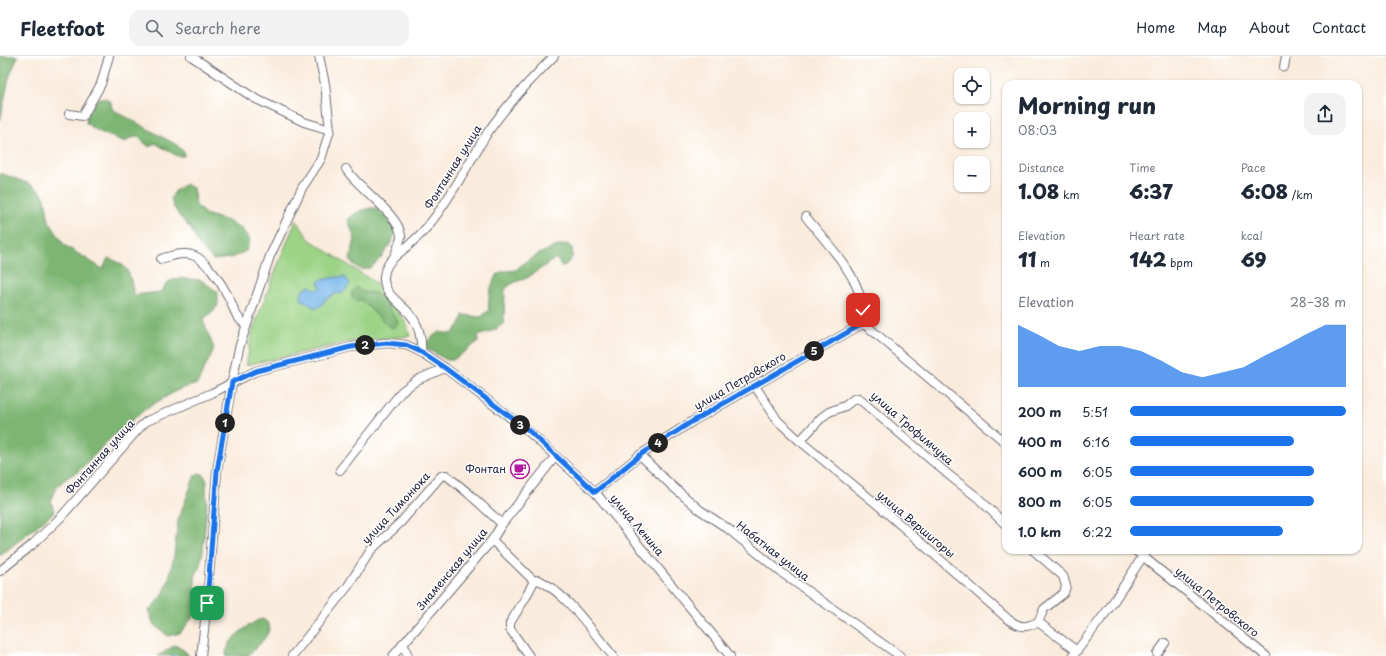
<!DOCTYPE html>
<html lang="en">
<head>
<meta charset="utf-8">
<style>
	body { margin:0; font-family:"Playpen Sans",sans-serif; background:#f2f2f3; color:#1f2937; height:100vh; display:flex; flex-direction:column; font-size:15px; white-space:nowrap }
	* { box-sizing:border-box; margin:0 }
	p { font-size:13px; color:#747a83 }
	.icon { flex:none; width:22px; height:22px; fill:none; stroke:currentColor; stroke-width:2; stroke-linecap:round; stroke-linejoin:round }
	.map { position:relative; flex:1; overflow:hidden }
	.sheet { position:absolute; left:1002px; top:24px; width:360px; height:474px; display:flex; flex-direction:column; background:#fff; border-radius:12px; box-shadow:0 1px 3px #0004 }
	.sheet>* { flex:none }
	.controls { position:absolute; left:954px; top:12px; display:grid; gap:8px }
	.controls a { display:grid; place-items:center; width:36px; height:36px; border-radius:8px; background:#fff; box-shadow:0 1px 3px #0004; font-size:20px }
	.pin { position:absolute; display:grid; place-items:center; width:34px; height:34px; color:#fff; margin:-17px; border-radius:8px; box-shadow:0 2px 6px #0006 }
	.km { position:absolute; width:20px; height:20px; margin:-10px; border-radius:50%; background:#222; color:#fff; font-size:11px; line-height:20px; text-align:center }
	.round { display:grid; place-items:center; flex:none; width:42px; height:42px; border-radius:12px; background:#f2f2f3 }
	.head { display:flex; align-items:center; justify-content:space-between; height:68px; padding:0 16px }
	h1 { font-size:22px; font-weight:800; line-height:30px }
	.metrics { display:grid; grid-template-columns:repeat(3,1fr); gap:6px; height:68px; padding:4px 16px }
	.metrics div { display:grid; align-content:center }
	.metrics b { font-size:20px; font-weight:800 }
	.metrics small { font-size:11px; font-weight:400 }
	.metrics p { font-size:11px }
	.chart { height:112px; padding:8px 16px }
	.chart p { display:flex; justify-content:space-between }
	.chart svg { width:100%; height:72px; margin-top:4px; fill:#1a73e8; opacity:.7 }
	ul { padding:0 16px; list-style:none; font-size:13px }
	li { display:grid; grid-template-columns:64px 48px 1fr; align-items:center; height:30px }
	li i { height:10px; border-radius:5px; background:#1a73e8 }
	header { display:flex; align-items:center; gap:24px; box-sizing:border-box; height:56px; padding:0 20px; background:#fff; border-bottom:1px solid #e0e1e3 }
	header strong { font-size:19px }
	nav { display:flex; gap:22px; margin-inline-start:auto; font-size:14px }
	.search { width:280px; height:36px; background:#f2f2f3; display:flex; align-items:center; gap:10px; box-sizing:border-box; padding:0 14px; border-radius:12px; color:#747a83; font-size:15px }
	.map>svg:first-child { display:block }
	.green { fill:#9cd385; stroke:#5f7a60 }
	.forest { fill:#7db572; stroke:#506c56 }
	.water { fill:#77b6eb; stroke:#4c6c93 }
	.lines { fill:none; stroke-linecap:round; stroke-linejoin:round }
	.stream { stroke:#77b6eb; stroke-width:2 }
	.minor-casing { stroke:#6d6973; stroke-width:10 }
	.minor { stroke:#fff; stroke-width:8 }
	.route-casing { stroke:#fff; stroke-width:8 }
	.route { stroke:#1a73e8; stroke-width:5 }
	.labels { text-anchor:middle; stroke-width:3; stroke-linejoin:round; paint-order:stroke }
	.street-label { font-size:11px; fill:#22223b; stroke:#fff }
	.poi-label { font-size:11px; fill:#22223b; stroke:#fff; text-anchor:end }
</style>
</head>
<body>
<header>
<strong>Fleetfoot</strong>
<div class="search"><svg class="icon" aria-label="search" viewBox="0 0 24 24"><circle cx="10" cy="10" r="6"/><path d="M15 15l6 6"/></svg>Search here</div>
<nav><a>Home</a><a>Map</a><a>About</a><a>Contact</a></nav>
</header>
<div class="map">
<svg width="1386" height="600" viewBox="0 0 1386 600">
	<rect width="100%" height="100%" fill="#fff"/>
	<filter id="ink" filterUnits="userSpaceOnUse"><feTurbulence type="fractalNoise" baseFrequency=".025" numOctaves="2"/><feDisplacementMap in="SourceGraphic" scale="8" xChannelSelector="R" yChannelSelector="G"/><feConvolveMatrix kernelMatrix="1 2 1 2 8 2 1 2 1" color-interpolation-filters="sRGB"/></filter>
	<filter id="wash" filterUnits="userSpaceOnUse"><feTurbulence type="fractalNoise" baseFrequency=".012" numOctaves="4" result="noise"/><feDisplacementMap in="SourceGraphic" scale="16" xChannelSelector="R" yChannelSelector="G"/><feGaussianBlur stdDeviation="0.9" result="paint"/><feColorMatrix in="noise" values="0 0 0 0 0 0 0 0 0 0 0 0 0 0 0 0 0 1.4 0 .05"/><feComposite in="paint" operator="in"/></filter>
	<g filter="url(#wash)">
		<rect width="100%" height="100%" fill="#f9ecdc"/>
		<polygon class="green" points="296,164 309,183 377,228 406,267 410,280 349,286 246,309 253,273 279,206"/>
		<g class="forest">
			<polygon points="0,0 18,0 9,22 0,65"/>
			<path d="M98,42H105L111,46L112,53L177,89L184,96V100H177L155,87L149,91L138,81L130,82L126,86C112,81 98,77 86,67L87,59Z"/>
			<path d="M0,118H3L30,128L40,135L45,142L49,165L64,189L103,213L108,202C131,210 129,217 134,239L160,236L168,226L179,222L201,224L218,236V250L203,264L214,293L197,328L180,333L148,351L113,380L79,415L68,421L57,430L51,443L54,456L0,500Z"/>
			<polygon points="186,128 193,132 196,149 205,158 228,165 241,172 250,184 246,195 231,202 213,204 198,188 191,173 180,161 173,150 171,142 176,134"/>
			<path d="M371,152C378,152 381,155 386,160C390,165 395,169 395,176C395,181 391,186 389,190C380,204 365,226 350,204L355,183L348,164C353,157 362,154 371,152Z"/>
			<path d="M567,188L572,192C574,202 570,206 562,211L556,202L527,222L513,227L505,233L504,267L495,274L478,280V286L453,304H447L427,293L426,287L432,281L439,276L452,278L461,267L463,259L481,261L489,254C487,248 491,224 497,219C501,214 510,215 516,214C527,203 551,190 567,188Z"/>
			<polygon points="357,231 362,236 375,237 381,241 398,266 397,269 394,272 388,270 361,244 355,245 352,241 352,236"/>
			<polygon points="199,417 203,418 207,425 206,434 207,447 203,495 200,509 195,521 197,556 180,577 168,580 153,568 149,554 163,539 169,523 174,499 178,464 195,419"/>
			<path d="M263,563L269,568C272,579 255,592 248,600H226C226,583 245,572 258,564Z"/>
			<polygon points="175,589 185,595 189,600 158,600"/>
		</g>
		<polygon class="water" points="338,221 345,221 350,228 343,237 334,238 325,244 321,250 315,252 301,243 302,235 309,230 318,234 321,231 318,227 320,224"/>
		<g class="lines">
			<polyline class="stream" points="174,600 175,599"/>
		</g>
	</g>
	<g filter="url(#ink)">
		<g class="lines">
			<g class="minor-casing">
				<g id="minor">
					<polyline points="191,0 254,42 304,66 330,74"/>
					<polyline points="1284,11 1286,0"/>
					<polyline points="69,58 83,60 101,28 109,0"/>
					<path d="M346,113C357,131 400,159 401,180C401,186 396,195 394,201"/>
					<path d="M806,161C822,181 850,211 858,234C862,246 863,256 862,268"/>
					<path d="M161,203C170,200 182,196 192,199C205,202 222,228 228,240C235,253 233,259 246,269"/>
					<path d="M421,296C422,284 420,273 413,262C404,248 383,240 384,221C385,204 400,198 411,187C417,182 423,176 428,170C452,141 468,107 488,76C507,48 531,24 554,0"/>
					<path d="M755,330L778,365L800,385L879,450L1009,564C1021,572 1025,572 1038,566L1077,595"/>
					<polyline points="800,385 822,361 829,356 845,350 854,343 858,342 950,420 977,441 1006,469"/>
					<polyline points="640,399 672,430 700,454 727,472 782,517 900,600"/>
					<polyline points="340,414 402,335 417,324 445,312"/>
					<polyline points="595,436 640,399 693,365 862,268 868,271 1006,387"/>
					<path d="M492,484L534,525L539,524C568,539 592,575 613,600"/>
					<polyline points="1033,494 1063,520 1066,530 1064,537 1044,553 1038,566"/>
					<polyline points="1135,494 1266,600"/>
					<polyline points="0,515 32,489 61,461 141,370 147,365 212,337 256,315 351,291 387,287 406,289 421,296 445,312 528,375 595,436 730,600"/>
					<polyline points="403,587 408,600"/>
					<polyline points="1157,598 1165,587"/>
					<polyline points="201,600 207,547 217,415 232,326 239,292 270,200 302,132 321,103 330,74 325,28 319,0"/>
					<polyline points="292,600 348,530 371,494 401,466 441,420 446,419 467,436 502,468"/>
					<polyline points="393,600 492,484 502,468 555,401"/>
					<polyline points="529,600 510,573 510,567 526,541 534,525"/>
					<polyline points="1073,600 1110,551 1143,500"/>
				</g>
			</g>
			<use href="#minor" class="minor"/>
		</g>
	</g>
	<g class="lines" filter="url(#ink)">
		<g class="route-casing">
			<polyline id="route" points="207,547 217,415 232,326 256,315 351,291 387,287 406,289 421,296 445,312 528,374 595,436 640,399 693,365 862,268 863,254"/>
		</g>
		<use href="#route" class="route"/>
	</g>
	<defs>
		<g id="cafe-ring" transform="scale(1)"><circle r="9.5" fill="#fff" stroke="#b5179e" stroke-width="1.5"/><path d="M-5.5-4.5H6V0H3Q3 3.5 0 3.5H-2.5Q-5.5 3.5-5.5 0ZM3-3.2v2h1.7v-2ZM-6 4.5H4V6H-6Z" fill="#b5179e"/></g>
	</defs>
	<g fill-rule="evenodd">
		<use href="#cafe-ring" x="520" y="413"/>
	</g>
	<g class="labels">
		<g class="street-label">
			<text transform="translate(453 111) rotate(-58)" y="4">Фонтанная улица</text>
			<text transform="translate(740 325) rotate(-30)" y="4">улица Петровского</text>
			<text transform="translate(912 372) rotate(41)" y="4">улица Трофимчука</text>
			<text transform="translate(100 401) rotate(-48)" y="4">Фонтанная улица</text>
			<text transform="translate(396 452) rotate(-47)" y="4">улица Тимонюка</text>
			<text transform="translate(916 468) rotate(40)" y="4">улица Вершигоры</text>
			<text transform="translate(637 469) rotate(50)" y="4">улица Ленина</text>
			<text transform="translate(773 495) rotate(38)" y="4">Набатная улица</text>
			<text transform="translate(452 513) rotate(-50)" y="4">Знаменская улица</text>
			<text transform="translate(1217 546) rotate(39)" y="4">улица Петровского</text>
		</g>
		<g class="poi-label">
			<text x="506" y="417">Фонтан</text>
		</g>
	</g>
</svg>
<div class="controls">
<a><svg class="icon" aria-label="locate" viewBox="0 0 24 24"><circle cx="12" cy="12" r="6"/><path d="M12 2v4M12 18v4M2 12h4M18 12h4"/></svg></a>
<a>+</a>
<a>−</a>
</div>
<div class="pin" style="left:207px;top:547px;background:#1e9e55"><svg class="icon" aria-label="arrive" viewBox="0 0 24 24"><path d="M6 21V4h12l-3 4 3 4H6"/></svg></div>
<div class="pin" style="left:863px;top:254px;background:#d93025"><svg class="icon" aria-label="check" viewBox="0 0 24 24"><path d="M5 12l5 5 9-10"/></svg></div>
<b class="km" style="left:225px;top:367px">1</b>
<b class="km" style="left:365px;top:289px">2</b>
<b class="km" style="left:520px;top:369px">3</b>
<b class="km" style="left:658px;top:387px">4</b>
<b class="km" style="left:814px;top:295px">5</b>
<section class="sheet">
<div class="head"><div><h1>Morning run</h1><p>08:03</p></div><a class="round"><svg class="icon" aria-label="share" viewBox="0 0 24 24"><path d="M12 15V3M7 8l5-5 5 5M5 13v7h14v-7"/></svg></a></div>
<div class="metrics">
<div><p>Distance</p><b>1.08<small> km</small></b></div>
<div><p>Time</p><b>6:37</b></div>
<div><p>Pace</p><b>6:08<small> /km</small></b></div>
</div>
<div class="metrics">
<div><p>Elevation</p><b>11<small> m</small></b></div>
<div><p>Heart rate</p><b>142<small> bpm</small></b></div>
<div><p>kcal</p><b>69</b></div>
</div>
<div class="chart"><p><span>Elevation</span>28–38 m</p>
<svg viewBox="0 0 160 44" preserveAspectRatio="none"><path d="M0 44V6L10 12L20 19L30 22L40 19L50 19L60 22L70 28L80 35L90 38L100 35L110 32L120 25L130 19L140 12L150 6L160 6V44z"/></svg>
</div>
<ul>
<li><b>200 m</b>5:51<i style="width:100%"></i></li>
<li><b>400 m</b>6:16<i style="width:76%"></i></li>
<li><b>600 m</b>6:05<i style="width:85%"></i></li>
<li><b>800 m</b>6:05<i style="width:85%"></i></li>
<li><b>1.0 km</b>6:22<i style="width:71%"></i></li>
</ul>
</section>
</div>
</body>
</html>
